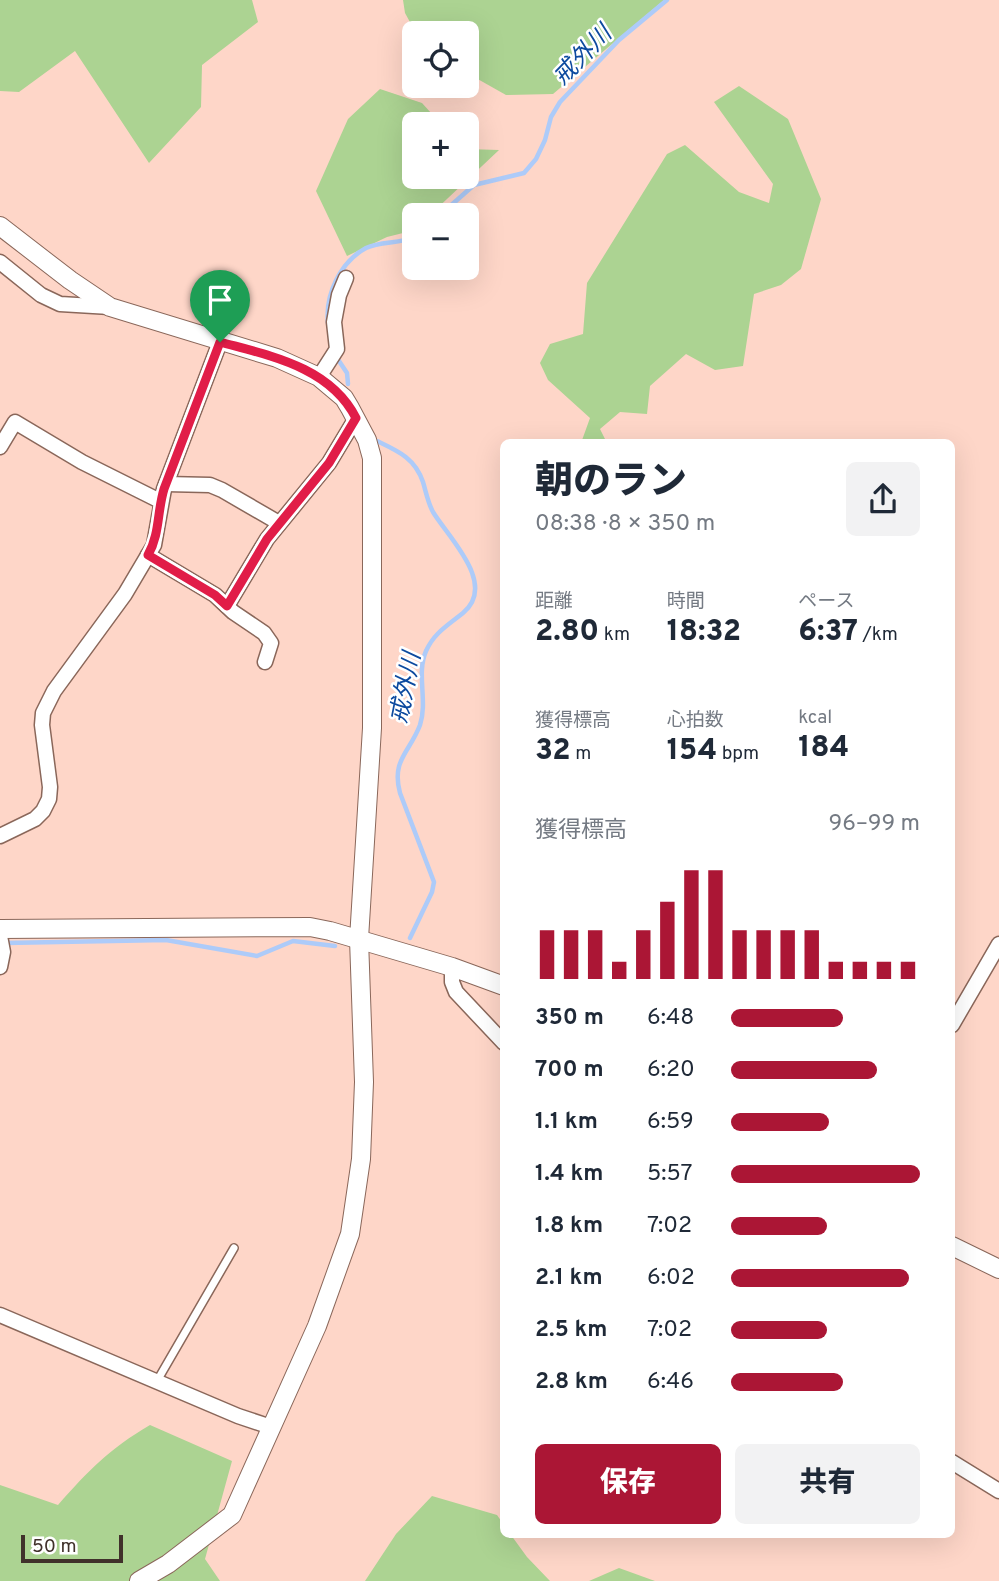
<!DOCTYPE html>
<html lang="ja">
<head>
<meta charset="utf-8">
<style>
	body { margin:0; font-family:Overpass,"Noto Sans JP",sans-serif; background:#f2f2f3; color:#1f2937; height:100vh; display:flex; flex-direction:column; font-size:26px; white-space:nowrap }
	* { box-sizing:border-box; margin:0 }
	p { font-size:23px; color:#747a83 }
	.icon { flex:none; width:38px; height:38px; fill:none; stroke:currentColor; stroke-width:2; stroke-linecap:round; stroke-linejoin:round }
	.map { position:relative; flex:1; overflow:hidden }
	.details { position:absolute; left:500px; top:439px; width:455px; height:1099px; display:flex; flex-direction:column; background:#fff; border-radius:10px; box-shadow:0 7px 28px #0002 }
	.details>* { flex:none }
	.controls { position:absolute; left:402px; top:21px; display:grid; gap:14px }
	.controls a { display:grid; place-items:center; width:77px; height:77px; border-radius:10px; background:#fff; box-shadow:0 7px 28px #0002; font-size:35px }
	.scale { position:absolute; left:21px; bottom:18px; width:102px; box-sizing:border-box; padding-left:7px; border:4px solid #40312b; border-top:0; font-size:19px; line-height:24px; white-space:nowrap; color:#40312b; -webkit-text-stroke:5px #fff; paint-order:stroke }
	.pin { position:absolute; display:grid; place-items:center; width:60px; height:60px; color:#fff; margin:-72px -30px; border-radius:50% 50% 50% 0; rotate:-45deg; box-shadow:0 0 7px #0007 }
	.pin .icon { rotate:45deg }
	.round { display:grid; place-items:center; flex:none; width:74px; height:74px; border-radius:10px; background:#f2f2f3 }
	.overview { display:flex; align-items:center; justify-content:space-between; height:119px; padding:0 35px }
	h1 { font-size:38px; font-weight:800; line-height:52px }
	.metrics { display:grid; grid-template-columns:repeat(3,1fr); gap:10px; height:119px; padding:7px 35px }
	.metrics div { display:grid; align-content:center }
	.metrics b { font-size:30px; font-weight:800 }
	.metrics small { font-size:19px; font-weight:400 }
	.metrics p { font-size:19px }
	.chart { height:196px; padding:14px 35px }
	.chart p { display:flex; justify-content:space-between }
	.chart svg { width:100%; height:126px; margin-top:7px; stroke:#ab1635; stroke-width:6 }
	.button { display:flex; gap:14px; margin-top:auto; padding:14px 35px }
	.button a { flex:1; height:80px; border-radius:10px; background:#ab1635; color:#fff; font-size:28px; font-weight:800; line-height:80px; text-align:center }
	.button a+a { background:#f2f2f3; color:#1f2937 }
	ul { padding:0 35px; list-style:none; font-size:23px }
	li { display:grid; grid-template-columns:112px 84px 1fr; align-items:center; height:52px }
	li i { height:18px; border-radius:9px; background:#ab1635 }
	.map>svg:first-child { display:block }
	.green { fill:#acd392 }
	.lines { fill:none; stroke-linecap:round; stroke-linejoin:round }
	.stream { stroke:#adcbf9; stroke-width:4.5 }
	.service-casing { stroke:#8a675a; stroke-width:10 }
	.minor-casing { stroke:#8a675a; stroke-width:17 }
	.tertiary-casing { stroke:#8a675a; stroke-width:20 }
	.service { stroke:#fff; stroke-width:7 }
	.minor { stroke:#fff; stroke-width:14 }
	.tertiary { stroke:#fff; stroke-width:18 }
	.route-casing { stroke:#fff; stroke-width:14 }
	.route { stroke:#e11d48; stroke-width:9 }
	.labels { text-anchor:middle; stroke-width:5; stroke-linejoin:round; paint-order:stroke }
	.water-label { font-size:24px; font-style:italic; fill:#0d4a9f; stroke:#fff }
</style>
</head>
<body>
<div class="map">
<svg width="999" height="1581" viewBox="0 0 999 1581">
	<rect width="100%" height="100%" fill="#fed6c8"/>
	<g class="green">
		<polygon points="0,0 252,0 258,22 202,65 201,107 149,163 75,51 19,92 0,91"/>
		<polygon points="403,0 664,0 553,94 506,95 467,73 467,33 416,33 405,13"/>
		<polygon points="739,86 788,119 821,199 801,269 781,285 754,294 743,366 715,370 686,354 650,386 647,414 620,412 600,429 607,443 581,443 590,418 548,380 540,363 550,344 583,334 587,283 667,154 685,145 739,192 769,203 773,184 714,102"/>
		<polygon points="380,89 422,103 441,124 415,124 415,177 467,177 467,149 499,150 430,215 415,215 415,230 387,237 347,256 316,191 348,119"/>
		<path d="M150,1425L232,1461L205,1559L220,1581H0V1485L58,1505C89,1470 109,1449 150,1425Z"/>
		<polygon points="432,1496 497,1515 504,1525 504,1535 511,1535 527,1557 550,1581 365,1581 396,1534"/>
		<polygon points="619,1568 655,1581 589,1581"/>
	</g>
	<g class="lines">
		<g class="stream">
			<polyline points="440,215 474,185 524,173 536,159 545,140 551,117 560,102 619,40 667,0"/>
			<path d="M328,323C325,295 340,262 366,248C381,241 399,244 415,237"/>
			<polyline points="335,355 347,373 348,384"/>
			<path d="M377,441C398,451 415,458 423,482C426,492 428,503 433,512C448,537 498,584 463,613C448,625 434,633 426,651C416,674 428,701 420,725C410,752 391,760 400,793L434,882L432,892L410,938"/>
			<polyline points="5,943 166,940 257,956 293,941 335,946"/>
		</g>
		<g class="service-casing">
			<polyline id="service" points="157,1381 234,1248"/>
		</g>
		<g class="minor-casing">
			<g id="minor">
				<polyline points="0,262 41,295 60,304 110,307"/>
				<polyline points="319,377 337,349 334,322 339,295 346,278"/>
				<polyline points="0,447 15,422 82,462 160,501"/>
				<polyline points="166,484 210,485 222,490 279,523"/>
				<polyline points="148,555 215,595 233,612 264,633 271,643 265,662"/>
				<polyline points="227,606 267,539 329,463 356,418"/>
				<polyline points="0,836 35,819 43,811 49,799 50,787 42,725 43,713 54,691 125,594 154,545 164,489 220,342"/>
				<polyline points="0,936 3,952 0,967"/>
				<polyline points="452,967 452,982 456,992 504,1043"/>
				<polyline points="952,1025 999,944"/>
				<polyline points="0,1315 238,1416 271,1427"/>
				<polyline points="952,1462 999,1491"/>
			</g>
		</g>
		<g class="tertiary-casing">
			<g id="tertiary">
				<polyline points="0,226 70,280 110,307 277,358 319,377 344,398 350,408 367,440 372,458 372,728 359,939 364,1082 361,1159 350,1234 317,1326 232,1515 168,1564 139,1581"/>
				<polyline points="0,929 310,927 330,931 452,967 504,986"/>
				<polyline points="952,1246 999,1269"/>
			</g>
		</g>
		<use href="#service" class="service"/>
		<use href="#minor" class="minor"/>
		<use href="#tertiary" class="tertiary"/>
	</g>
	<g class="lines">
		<g class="route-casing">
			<path id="route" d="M220,342C271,356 330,367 356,418L329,463L267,539L227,606L215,595L148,555C160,534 157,512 164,489Z"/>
		</g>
		<use href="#route" class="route"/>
	</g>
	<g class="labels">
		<g class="water-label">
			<text transform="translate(582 55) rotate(-46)" y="8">戒外川</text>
			<text transform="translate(405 688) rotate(-79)" y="8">戒外川</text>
		</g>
	</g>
</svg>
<div class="controls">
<a><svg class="icon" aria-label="locate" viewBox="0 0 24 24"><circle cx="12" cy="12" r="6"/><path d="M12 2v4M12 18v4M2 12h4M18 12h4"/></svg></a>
<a>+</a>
<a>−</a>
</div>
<div class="scale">50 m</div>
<div class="pin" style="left:220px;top:342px;background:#1e9e55"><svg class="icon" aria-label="arrive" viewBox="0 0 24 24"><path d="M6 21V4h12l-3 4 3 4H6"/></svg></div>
<section class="details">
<div class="overview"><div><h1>朝のラン</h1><p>08:38 · 8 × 350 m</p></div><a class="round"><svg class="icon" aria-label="share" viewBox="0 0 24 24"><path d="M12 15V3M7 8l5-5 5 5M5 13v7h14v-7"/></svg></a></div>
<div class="metrics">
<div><p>距離</p><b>2.80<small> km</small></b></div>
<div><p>時間</p><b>18:32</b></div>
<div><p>ペース</p><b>6:37<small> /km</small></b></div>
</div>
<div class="metrics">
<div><p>獲得標高</p><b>32<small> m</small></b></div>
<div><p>心拍数</p><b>154<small> bpm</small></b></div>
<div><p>kcal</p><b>184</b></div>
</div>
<div class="chart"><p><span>獲得標高</span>96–99 m</p>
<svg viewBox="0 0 160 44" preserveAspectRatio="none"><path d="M5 44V27M15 44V27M25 44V27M35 44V38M45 44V27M55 44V17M65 44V6M75 44V6M85 44V27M95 44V27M105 44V27M115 44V27M125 44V38M135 44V38M145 44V38M155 44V38"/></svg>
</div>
<ul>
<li><b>350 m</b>6:48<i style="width:59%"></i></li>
<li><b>700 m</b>6:20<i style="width:77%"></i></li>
<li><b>1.1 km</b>6:59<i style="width:52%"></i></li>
<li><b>1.4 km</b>5:57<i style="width:100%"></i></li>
<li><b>1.8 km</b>7:02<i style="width:51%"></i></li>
<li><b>2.1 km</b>6:02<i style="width:94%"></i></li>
<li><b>2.5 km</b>7:02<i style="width:51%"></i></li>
<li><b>2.8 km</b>6:46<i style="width:59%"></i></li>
</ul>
<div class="button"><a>保存</a><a>共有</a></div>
</section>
</div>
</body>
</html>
